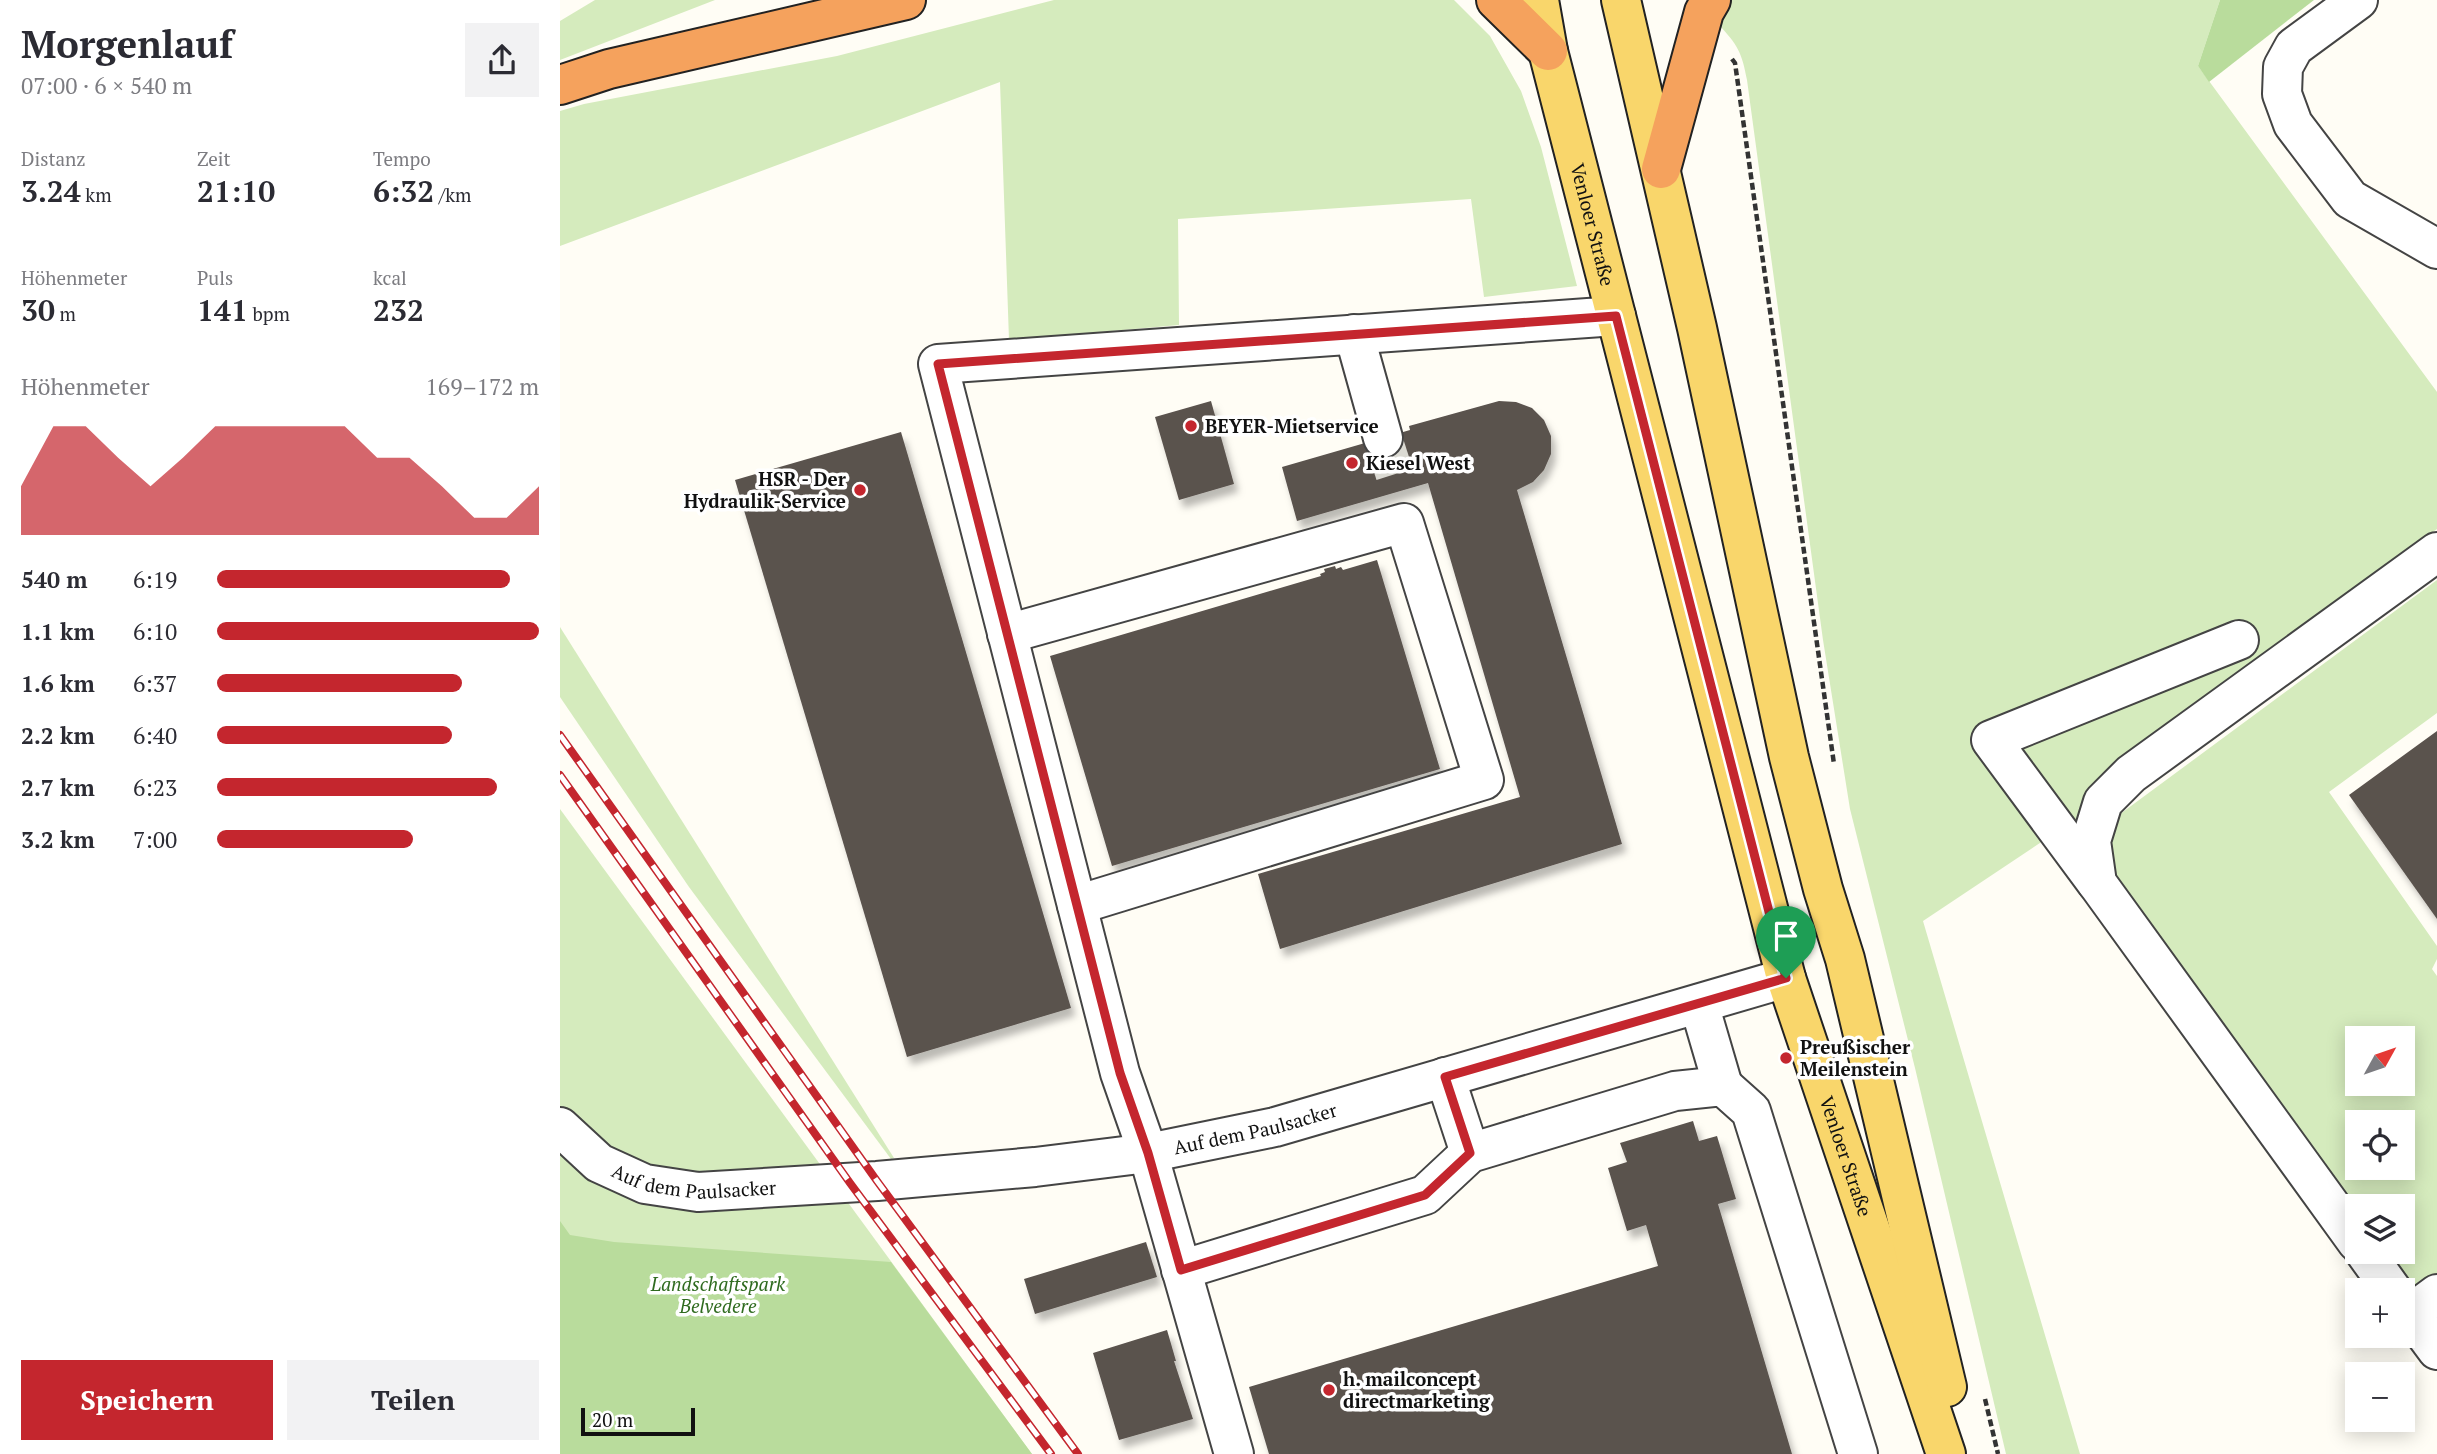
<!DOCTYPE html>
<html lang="de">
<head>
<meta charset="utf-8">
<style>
	body { margin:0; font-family:"PT Serif",serif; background:#f2f2f3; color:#2b2b33; height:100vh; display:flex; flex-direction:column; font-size:26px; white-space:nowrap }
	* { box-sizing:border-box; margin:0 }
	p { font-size:23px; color:#7c7c81 }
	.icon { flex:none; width:38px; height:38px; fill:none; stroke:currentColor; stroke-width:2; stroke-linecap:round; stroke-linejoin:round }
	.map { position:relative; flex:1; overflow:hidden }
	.drawer { display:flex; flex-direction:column; background:#fff; width:560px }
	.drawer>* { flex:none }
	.needle { width:46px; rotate:50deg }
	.controls { position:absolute; left:1785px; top:1026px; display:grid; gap:14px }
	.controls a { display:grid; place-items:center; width:70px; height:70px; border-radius:0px; background:#fff; box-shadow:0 4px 18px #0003; font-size:35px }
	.scale { position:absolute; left:21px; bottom:18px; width:114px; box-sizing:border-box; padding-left:7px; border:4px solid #111; border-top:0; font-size:19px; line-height:24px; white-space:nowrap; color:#111; -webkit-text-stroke:5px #fff; paint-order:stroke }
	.pin { position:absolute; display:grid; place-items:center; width:60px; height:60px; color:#fff; margin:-72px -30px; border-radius:50% 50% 50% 0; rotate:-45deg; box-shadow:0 0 7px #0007 }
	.pin .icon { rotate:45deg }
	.round { display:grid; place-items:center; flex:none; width:74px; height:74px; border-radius:0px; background:#f2f2f3 }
	.headline { display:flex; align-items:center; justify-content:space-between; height:119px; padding:0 21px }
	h1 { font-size:38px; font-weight:700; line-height:52px }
	.metrics { display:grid; grid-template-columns:repeat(3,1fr); gap:10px; height:119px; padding:7px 21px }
	.metrics div { display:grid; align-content:center }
	.metrics b { font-size:30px; font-weight:700 }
	.metrics small { font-size:19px; font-weight:400 }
	.metrics p { font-size:19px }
	.chart { height:196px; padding:14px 21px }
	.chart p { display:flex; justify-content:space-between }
	.chart svg { width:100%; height:126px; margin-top:7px; fill:#c4262e; opacity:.7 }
	.button { display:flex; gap:14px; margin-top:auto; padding:14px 21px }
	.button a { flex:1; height:80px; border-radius:0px; background:#c4262e; color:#fff; font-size:28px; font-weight:700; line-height:80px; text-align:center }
	.button a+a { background:#f2f2f3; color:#2b2b33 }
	ul { padding:0 21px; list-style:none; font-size:23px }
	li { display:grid; grid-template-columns:112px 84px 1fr; align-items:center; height:52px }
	li i { height:18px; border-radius:9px; background:#c4262e }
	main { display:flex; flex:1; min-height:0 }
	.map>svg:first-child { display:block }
	.green { fill:#d5ebbd; fill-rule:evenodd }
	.forest { fill:#b9dc9c }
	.building { fill:#5a524d; filter:url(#shadow) }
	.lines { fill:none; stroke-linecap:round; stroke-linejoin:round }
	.minor-tunnel { stroke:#dbdad3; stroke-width:38; stroke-dasharray:38 19; stroke-linecap:butt }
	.minor-casing { stroke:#444; stroke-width:42 }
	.major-casing { stroke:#222; stroke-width:42 }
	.highway-casing { stroke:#222; stroke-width:42 }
	.path { stroke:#333; stroke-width:4.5; stroke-dasharray:7 3.5; stroke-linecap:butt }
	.minor { stroke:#fff; stroke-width:38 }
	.major { stroke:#f9d66b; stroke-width:38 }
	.highway { stroke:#f5a25d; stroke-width:38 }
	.rail-casing { stroke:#c4262e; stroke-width:8 }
	.rail { stroke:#fff; stroke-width:5; stroke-dasharray:16; stroke-linecap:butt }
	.route-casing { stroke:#fff; stroke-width:14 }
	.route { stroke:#c4262e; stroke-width:9 }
	.poi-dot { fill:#c4262e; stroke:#fff; stroke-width:2.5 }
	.labels { text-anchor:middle; stroke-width:7; stroke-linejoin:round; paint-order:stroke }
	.street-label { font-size:19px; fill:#111; stroke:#fff }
	.poi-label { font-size:19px; font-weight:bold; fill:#111; stroke:#fff; text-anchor:start }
	.park-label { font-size:19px; font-style:italic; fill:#2f6b1f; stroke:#fff }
</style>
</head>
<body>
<main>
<section class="drawer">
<div class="headline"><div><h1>Morgenlauf</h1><p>07:00 · 6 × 540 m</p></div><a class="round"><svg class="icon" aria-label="share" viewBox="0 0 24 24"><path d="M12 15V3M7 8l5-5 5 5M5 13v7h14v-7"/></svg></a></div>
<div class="metrics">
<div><p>Distanz</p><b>3.24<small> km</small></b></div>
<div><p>Zeit</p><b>21:10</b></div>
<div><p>Tempo</p><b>6:32<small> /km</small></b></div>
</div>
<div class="metrics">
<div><p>Höhenmeter</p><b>30<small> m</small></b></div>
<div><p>Puls</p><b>141<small> bpm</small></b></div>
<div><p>kcal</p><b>232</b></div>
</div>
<div class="chart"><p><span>Höhenmeter</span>169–172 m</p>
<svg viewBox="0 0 160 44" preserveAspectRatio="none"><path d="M0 44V27L10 6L20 6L30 17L40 27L50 17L60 6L70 6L80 6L90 6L100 6L110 17L120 17L130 27L140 38L150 38L160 27V44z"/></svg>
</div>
<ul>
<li><b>540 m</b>6:19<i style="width:91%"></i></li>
<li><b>1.1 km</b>6:10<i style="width:100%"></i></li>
<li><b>1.6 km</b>6:37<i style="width:76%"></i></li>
<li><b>2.2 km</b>6:40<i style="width:73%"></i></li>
<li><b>2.7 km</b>6:23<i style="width:87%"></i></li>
<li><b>3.2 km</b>7:00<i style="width:61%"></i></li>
</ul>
<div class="button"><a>Speichern</a><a>Teilen</a></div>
</section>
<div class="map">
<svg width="1877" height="1454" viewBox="0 0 1877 1454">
	<defs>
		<filter id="shadow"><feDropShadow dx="4.5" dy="8" stdDeviation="3.5" flood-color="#0004"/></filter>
	</defs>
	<rect width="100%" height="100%" fill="#fffdf5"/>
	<g class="green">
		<polygon points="35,0 155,0 0,60 0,21"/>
		<polygon points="494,0 894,0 930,36 961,91 981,147 1017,286 924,297 911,199 618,219 619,325 449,340 440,82 0,246 0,111 24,104 277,56"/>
		<path d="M1169,0H1660L1638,66L1877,392V529L1565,755L1536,785L1519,817L1363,921L1520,1454H1446L1355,1068L1290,809L1263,640L1187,80C1182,53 1178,45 1158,24Z"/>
		<path d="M1877,580V713L1769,792L1877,946V959L1872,969L1877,976V1277L1857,1291L1828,1251H1843V1206H1797V1209L1554,872L1548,834L1552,820ZM1797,1038H1843V1083H1797ZM1797,1122H1843V1167H1797Z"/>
		<polygon points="0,627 334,1158 331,1159 129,887 0,697"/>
		<polygon points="0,809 472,1454 0,1454"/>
	</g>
	<g class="forest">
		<polygon points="1660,0 1754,0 1649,82 1638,66"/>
		<polygon points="0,1221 10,1235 54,1242 331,1262 472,1454 0,1454"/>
	</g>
	<g class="building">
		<polygon points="651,401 674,484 619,500 595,417"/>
		<polygon points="939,401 956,402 972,408 984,420 991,436 991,454 984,470 973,482 957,490 1062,844 720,949 698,874 960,797 868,483 737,521 722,467 850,430 849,426"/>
		<polygon points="341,432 511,1008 347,1057 175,480"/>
		<polygon points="817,560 880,769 552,866 490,656 761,576 760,574 765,572 764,569 775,566 776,569 781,567 783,570"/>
		<polygon points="1877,731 1877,919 1789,795"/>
		<polygon points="1133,1121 1139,1141 1157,1136 1176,1199 1158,1204 1232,1454 709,1454 689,1387 1098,1266 1086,1225 1067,1231 1048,1168 1067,1162 1060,1143"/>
		<polygon points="586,1242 597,1277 475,1314 464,1279"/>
		<polygon points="607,1330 616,1361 614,1361 633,1419 559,1440 533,1353"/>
	</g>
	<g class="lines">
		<polyline class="minor-tunnel" points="823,438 840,491"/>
		<g class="minor-casing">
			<g id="minor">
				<polyline points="1798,0 1734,47 1723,67 1722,94 1733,124 1790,199 1877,249"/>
				<polyline points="794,334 823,438"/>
				<polyline points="447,634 844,523 924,780 517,905"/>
				<polyline points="1536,882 1431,740 1679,640"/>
				<polyline points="1139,1004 1163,1086"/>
				<polyline points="885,1077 910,1153"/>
				<path id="s1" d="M0,1127L39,1163L85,1184L138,1192L317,1181L475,1167L588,1153L715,1127L1226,978"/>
				<polyline points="1797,1242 1537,883 1531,841 1543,802 1571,774 1877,552"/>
				<polyline points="1804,1251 1832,1290"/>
				<polyline points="621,1270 865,1195 910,1153 1115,1091 1163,1086 1191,1111 1298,1454"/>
				<polyline points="1843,1304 1877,1350"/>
				<polyline points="1850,1314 1877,1294"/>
				<polyline points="674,1454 588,1153 560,1073 378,364 1056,316"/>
			</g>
		</g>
		<g class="major-casing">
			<g id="major">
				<path id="s2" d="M979,0L988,51L1226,978L1386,1454"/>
				<polyline points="1061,0 1137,328 1229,757 1263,889 1285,959 1387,1387"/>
			</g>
		</g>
		<g class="highway-casing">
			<g id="highway">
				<polyline points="936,0 988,51"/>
				<polyline points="0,85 49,69 346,0"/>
				<polyline points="1101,169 1144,12 1151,0"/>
			</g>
		</g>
		<g class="path">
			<polyline points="1172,59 1175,63 1274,764"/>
			<polyline points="1425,1399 1438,1454"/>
		</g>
		<use href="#minor" class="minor"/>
		<use href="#major" class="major"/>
		<use href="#highway" class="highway"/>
		<g class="rail-casing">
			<g id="rail">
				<polyline points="0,735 317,1181 518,1454"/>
				<polyline points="0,775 290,1183 491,1454"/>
			</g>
		</g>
		<use href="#rail" class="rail"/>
	</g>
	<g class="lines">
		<g class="route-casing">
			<polygon id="route" points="1056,316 1226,978 885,1077 910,1153 865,1195 621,1270 588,1153 560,1073 378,364"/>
		</g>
		<use href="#route" class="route"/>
	</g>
	<g class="poi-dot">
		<circle cx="631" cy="426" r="7"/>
		<circle cx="792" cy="463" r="7"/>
		<circle cx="300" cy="490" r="7"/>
		<circle cx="1226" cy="1058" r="7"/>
		<circle cx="769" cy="1390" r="7"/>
	</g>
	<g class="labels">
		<g class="street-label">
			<text dy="7" stroke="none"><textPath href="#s2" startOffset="231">Venloer Straße</textPath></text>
			<text dy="7" stroke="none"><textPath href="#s1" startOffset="719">Auf dem Paulsacker</textPath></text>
			<text dy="7" stroke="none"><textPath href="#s2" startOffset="1197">Venloer Straße</textPath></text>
			<text dy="7" stroke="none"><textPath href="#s1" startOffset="152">Auf dem Paulsacker</textPath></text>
		</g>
		<g class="poi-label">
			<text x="645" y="433">BEYER-Mietservice</text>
			<text x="806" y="470">Kiesel West</text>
			<text x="286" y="486" text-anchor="end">HSR - Der<tspan x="286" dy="22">Hydraulik-Service</tspan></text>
			<text x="1240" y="1054">Preußischer<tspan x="1240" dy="22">Meilenstein</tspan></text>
			<text x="783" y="1386">h. mailconcept<tspan x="783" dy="22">directmarketing</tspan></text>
		</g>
		<g class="park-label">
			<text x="158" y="1291">Landschaftspark<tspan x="158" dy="22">Belvedere</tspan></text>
		</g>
	</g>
</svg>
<div class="controls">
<a><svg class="needle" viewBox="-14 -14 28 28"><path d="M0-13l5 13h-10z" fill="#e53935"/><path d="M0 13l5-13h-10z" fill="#7c7c81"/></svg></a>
<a><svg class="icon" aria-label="locate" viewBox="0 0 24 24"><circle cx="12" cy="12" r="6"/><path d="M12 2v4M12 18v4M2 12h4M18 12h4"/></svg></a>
<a><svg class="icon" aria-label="layers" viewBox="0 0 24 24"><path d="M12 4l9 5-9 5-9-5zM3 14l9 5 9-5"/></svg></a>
<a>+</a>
<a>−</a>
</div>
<div class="scale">20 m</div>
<div class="pin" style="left:1226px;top:978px;background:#1e9e55"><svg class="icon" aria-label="arrive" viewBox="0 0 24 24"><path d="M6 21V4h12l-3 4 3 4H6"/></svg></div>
</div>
</main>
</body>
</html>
